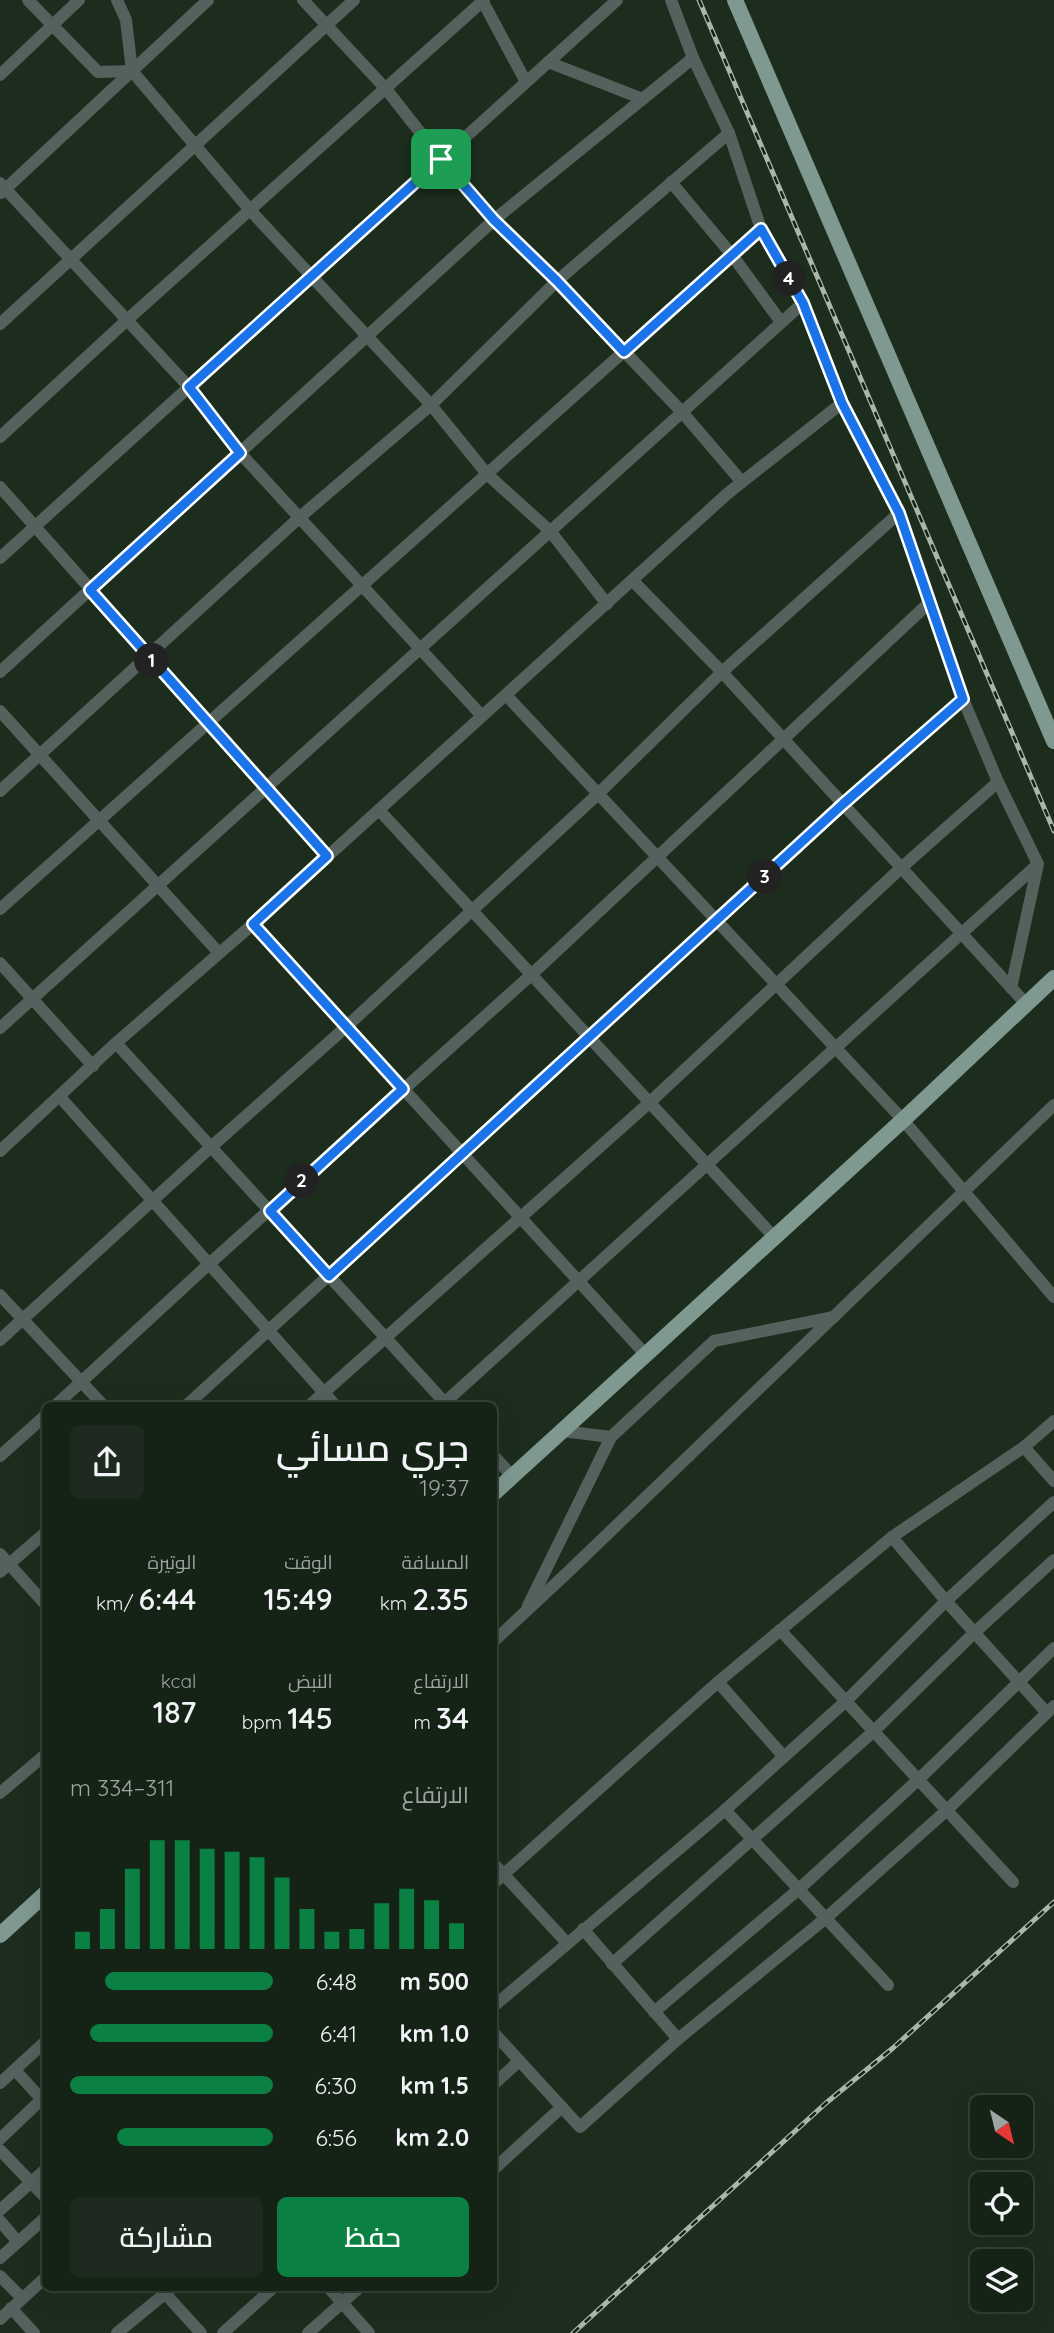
<!DOCTYPE html>
<html lang="ar">
<head>
<meta charset="utf-8">
<style>
	body { margin:0; font-family:Quicksand,Cairo,sans-serif; background:#1e2a1f; color:#f1f3f6; direction:rtl; height:100vh; display:flex; flex-direction:column; font-size:26px; white-space:nowrap }
	* { box-sizing:border-box; margin:0 }
	p { font-size:23px; color:#9da4a1 }
	.icon { flex:none; width:38px; height:38px; fill:none; stroke:currentColor; stroke-width:2; stroke-linecap:round; stroke-linejoin:round }
	.map { position:relative; flex:1; overflow:hidden; direction:ltr }
	.details { position:absolute; left:42px; top:1402px; width:455px; height:889px; display:flex; flex-direction:column; background:#152216; border-radius:10px; box-shadow:0 7px 28px #0002,0 0 0 2px #343f35; direction:rtl }
	.details>* { flex:none }
	.needle { width:46px; rotate:145deg }
	.controls { position:absolute; left:970px; top:2095px; display:grid; gap:14px }
	.controls a { display:grid; place-items:center; width:63px; height:63px; border-radius:10px; background:#152216; box-shadow:0 7px 28px #0002,0 0 0 2px #343f35; font-size:35px }
	.pin { position:absolute; display:grid; place-items:center; width:60px; height:60px; color:#fff; margin:-30px; border-radius:14px; box-shadow:0 4px 10px #0006 }
	.km { position:absolute; width:35px; height:35px; margin:-18px; border-radius:50%; background:#222; color:#fff; font-size:19px; line-height:35px; text-align:center }
	.round { display:grid; place-items:center; flex:none; width:74px; height:74px; border-radius:10px; background:#1e2a1f }
	.summary { display:flex; align-items:center; justify-content:space-between; height:119px; padding:0 28px }
	h1 { font-size:38px; font-weight:600; line-height:52px }
	.metrics { display:grid; grid-template-columns:repeat(3,1fr); gap:10px; height:119px; padding:7px 28px }
	.metrics div { display:grid; align-content:center }
	.metrics b { font-size:30px; font-weight:600 }
	.metrics small { font-size:19px; font-weight:400 }
	.metrics p { font-size:19px }
	.chart { height:196px; padding:14px 28px }
	.chart p { display:flex; justify-content:space-between }
	.chart svg { width:100%; height:126px; margin-top:7px; stroke:#0b8043; stroke-width:6 }
	.primary-button { display:flex; gap:14px; margin-top:auto; padding:14px 28px }
	.primary-button a { flex:1; height:80px; border-radius:10px; background:#0b8043; color:#fff; font-size:28px; font-weight:600; line-height:80px; text-align:center }
	.primary-button a+a { background:#1e2a1f; color:#f1f3f6 }
	ul { padding:0 28px; list-style:none; font-size:23px }
	li { display:grid; grid-template-columns:112px 84px 1fr; align-items:center; height:52px }
	li i { height:18px; border-radius:9px; background:#0b8043 }
	.map>svg:first-child { display:block }
	.lines { fill:none; stroke-linecap:round; stroke-linejoin:round }
	.minor { stroke:#54615d; stroke-width:12 }
	.major { stroke:#7f9991; stroke-width:16 }
	.rail-casing { stroke:#a9b6a9; stroke-width:5 }
	.rail { stroke:#132313; stroke-width:2.5; stroke-dasharray:8; stroke-linecap:butt }
	.route-casing { stroke:#fff; stroke-width:14 }
	.route { stroke:#1a73e8; stroke-width:9 }
</style>
</head>
<body>
<div class="map">
<svg width="1054" height="2333" viewBox="0 0 1054 2333">
	<rect width="100%" height="100%" fill="#1c2d1d"/>
	<g class="lines">
		<g class="minor">
			<polyline points="28,0 98,72 132,71 250,210 431,405 487,474 550,531 607,604"/>
			<polyline points="117,0 126,20 132,71"/>
			<polyline points="303,0 386,89 441,159 494,220 557,281 682,412 742,482"/>
			<polyline points="671,0 693,58 729,133 761,229 803,303 842,403 899,513 963,699 998,782 1038,864 1011,988"/>
			<polyline points="483,2 526,82"/>
			<polyline points="548,62 643,99"/>
			<polyline points="0,75 79,0"/>
			<polyline points="671,182 732,255 781,322"/>
			<polyline points="0,183 189,387 240,453 482,716"/>
			<polyline points="1,193 208,0"/>
			<polyline points="0,324 354,0"/>
			<polyline points="0,437 127,320 484,0"/>
			<polyline points="0,487 327,856"/>
			<polyline points="0,558 617,0"/>
			<polyline points="633,581 722,672 1027,1005"/>
			<polyline points="0,672 494,220 693,58"/>
			<polyline points="506,695 903,1120 1054,1297"/>
			<polyline points="0,711 219,953"/>
			<polyline points="0,791 300,517 431,405 557,281 729,133"/>
			<polyline points="379,810 774,1237"/>
			<polyline points="0,909 761,229"/>
			<polyline points="253,924 645,1354"/>
			<polyline points="0,963 93,1066"/>
			<polyline points="0,1028 803,303"/>
			<polyline points="116,1043 447,1405"/>
			<polyline points="60,1097 335,1405"/>
			<polyline points="0,1151 116,1043 253,924 727,494 842,403"/>
			<polyline points="0,1295 103,1405"/>
			<polyline points="0,1340 211,1147 346,1027 598,794 722,672 899,513"/>
			<polyline points="56,1405 209,1264 531,975 930,602"/>
			<polyline points="187,1405 843,805 963,699"/>
			<polyline points="310,1405 649,1103 901,868 998,782"/>
			<polyline points="442,1405 1037,865"/>
			<polyline points="562,1431 611,1437"/>
			<polyline points="1024,1447 1054,1481"/>
			<polyline points="0,1456 46,1415"/>
			<polyline points="494,1456 512,1476"/>
			<polyline points="892,1537 946,1601 1047,1713"/>
			<polyline points="0,1554 46,1605"/>
			<polyline points="0,1572 46,1532"/>
			<polyline points="528,1606 611,1437 714,1341 834,1317"/>
			<polyline points="780,1630 1013,1882"/>
			<polyline points="494,1641 567,1573 1054,1105"/>
			<polyline points="718,1682 784,1757"/>
			<polyline points="0,1793 46,1754"/>
			<polyline points="725,1810 888,1985"/>
			<polyline points="494,1864 567,1943"/>
			<polyline points="494,1883 718,1682 892,1537 1024,1447 1054,1421"/>
			<polyline points="583,1929 678,2039"/>
			<polyline points="612,1964 874,1731 974,1633 1054,1560"/>
			<polyline points="494,2006 725,1810 846,1701 946,1601 1054,1502"/>
			<polyline points="654,2012 799,1889 919,1779 1054,1648"/>
			<polyline points="494,2033 580,2127 678,2039 826,1918 947,1810 1054,1706"/>
			<polyline points="15,2070 45,2103"/>
			<polyline points="0,2083 46,2041"/>
			<polyline points="494,2084 519,2061"/>
			<polyline points="0,2139 42,2099"/>
			<polyline points="0,2150 46,2198"/>
			<polyline points="494,2169 562,2107"/>
			<polyline points="0,2210 46,2169"/>
			<polyline points="0,2221 18,2242"/>
			<polyline points="0,2258 46,2217"/>
			<polyline points="0,2276 22,2298"/>
			<polyline points="328,2287 369,2333"/>
			<polyline points="160,2288 201,2333"/>
			<polyline points="11,2308 34,2333"/>
			<polyline points="0,2319 46,2277"/>
			<polyline points="117,2333 173,2287"/>
			<polyline points="223,2333 274,2287"/>
			<polyline points="308,2333 360,2287"/>
		</g>
		<g class="major">
			<polyline points="735,0 1054,741"/>
			<polyline points="494,1493 903,1120 1054,978"/>
			<polyline points="0,1935 46,1893"/>
		</g>
		<g class="rail-casing">
			<g id="rail">
				<polyline points="699,0 1054,831"/>
				<polyline points="573,2333 826,2103 893,2048 1054,1902"/>
			</g>
		</g>
		<use href="#rail" class="rail"/>
	</g>
	<g class="lines">
		<g class="route-casing">
			<polygon id="route" points="441,159 494,220 557,281 624,352 761,229 803,303 842,403 899,513 963,699 843,804 329,1276 270,1211 403,1089 253,924 327,856 90,590 240,453 189,387"/>
		</g>
		<use href="#route" class="route"/>
	</g>
</svg>
<div class="controls">
<a><svg class="needle" viewBox="-14 -14 28 28"><path d="M0-13l5 13h-10z" fill="#e53935"/><path d="M0 13l5-13h-10z" fill="#9da4a1"/></svg></a>
<a><svg class="icon" aria-label="locate" viewBox="0 0 24 24"><circle cx="12" cy="12" r="6"/><path d="M12 2v4M12 18v4M2 12h4M18 12h4"/></svg></a>
<a><svg class="icon" aria-label="layers" viewBox="0 0 24 24"><path d="M12 4l9 5-9 5-9-5zM3 14l9 5 9-5"/></svg></a>
</div>
<div class="pin" style="left:441px;top:159px;background:#1e9e55"><svg class="icon" aria-label="arrive" viewBox="0 0 24 24"><path d="M6 21V4h12l-3 4 3 4H6"/></svg></div>
<b class="km" style="left:152px;top:661px">1</b>
<b class="km" style="left:302px;top:1181px">2</b>
<b class="km" style="left:765px;top:877px">3</b>
<b class="km" style="left:789px;top:279px">4</b>
<section class="details">
<div class="summary"><div><h1>جري مسائي</h1><p>19:37</p></div><a class="round"><svg class="icon" aria-label="share" viewBox="0 0 24 24"><path d="M12 15V3M7 8l5-5 5 5M5 13v7h14v-7"/></svg></a></div>
<div class="metrics">
<div><p>المسافة</p><b>2.35<small> km</small></b></div>
<div><p>الوقت</p><b>15:49</b></div>
<div><p>الوتيرة</p><b>6:44<small> /km</small></b></div>
</div>
<div class="metrics">
<div><p>الارتفاع</p><b>34<small> m</small></b></div>
<div><p>النبض</p><b>145<small> bpm</small></b></div>
<div><p>kcal</p><b>187</b></div>
</div>
<div class="chart"><p><span>الارتفاع</span>311–334 m</p>
<svg viewBox="0 0 160 44" preserveAspectRatio="none"><path d="M5 44V38M15 44V30M25 44V16M35 44V6M45 44V6M55 44V9M65 44V10M75 44V12M85 44V19M95 44V30M105 44V38M115 44V37M125 44V28M135 44V23M145 44V27M155 44V35"/></svg>
</div>
<ul>
<li><b>500 m</b>6:48<i style="width:83%"></i></li>
<li><b>1.0 km</b>6:41<i style="width:90%"></i></li>
<li><b>1.5 km</b>6:30<i style="width:100%"></i></li>
<li><b>2.0 km</b>6:56<i style="width:77%"></i></li>
</ul>
<div class="primary-button"><a>حفظ</a><a>مشاركة</a></div>
</section>
</div>
</body>
</html>
